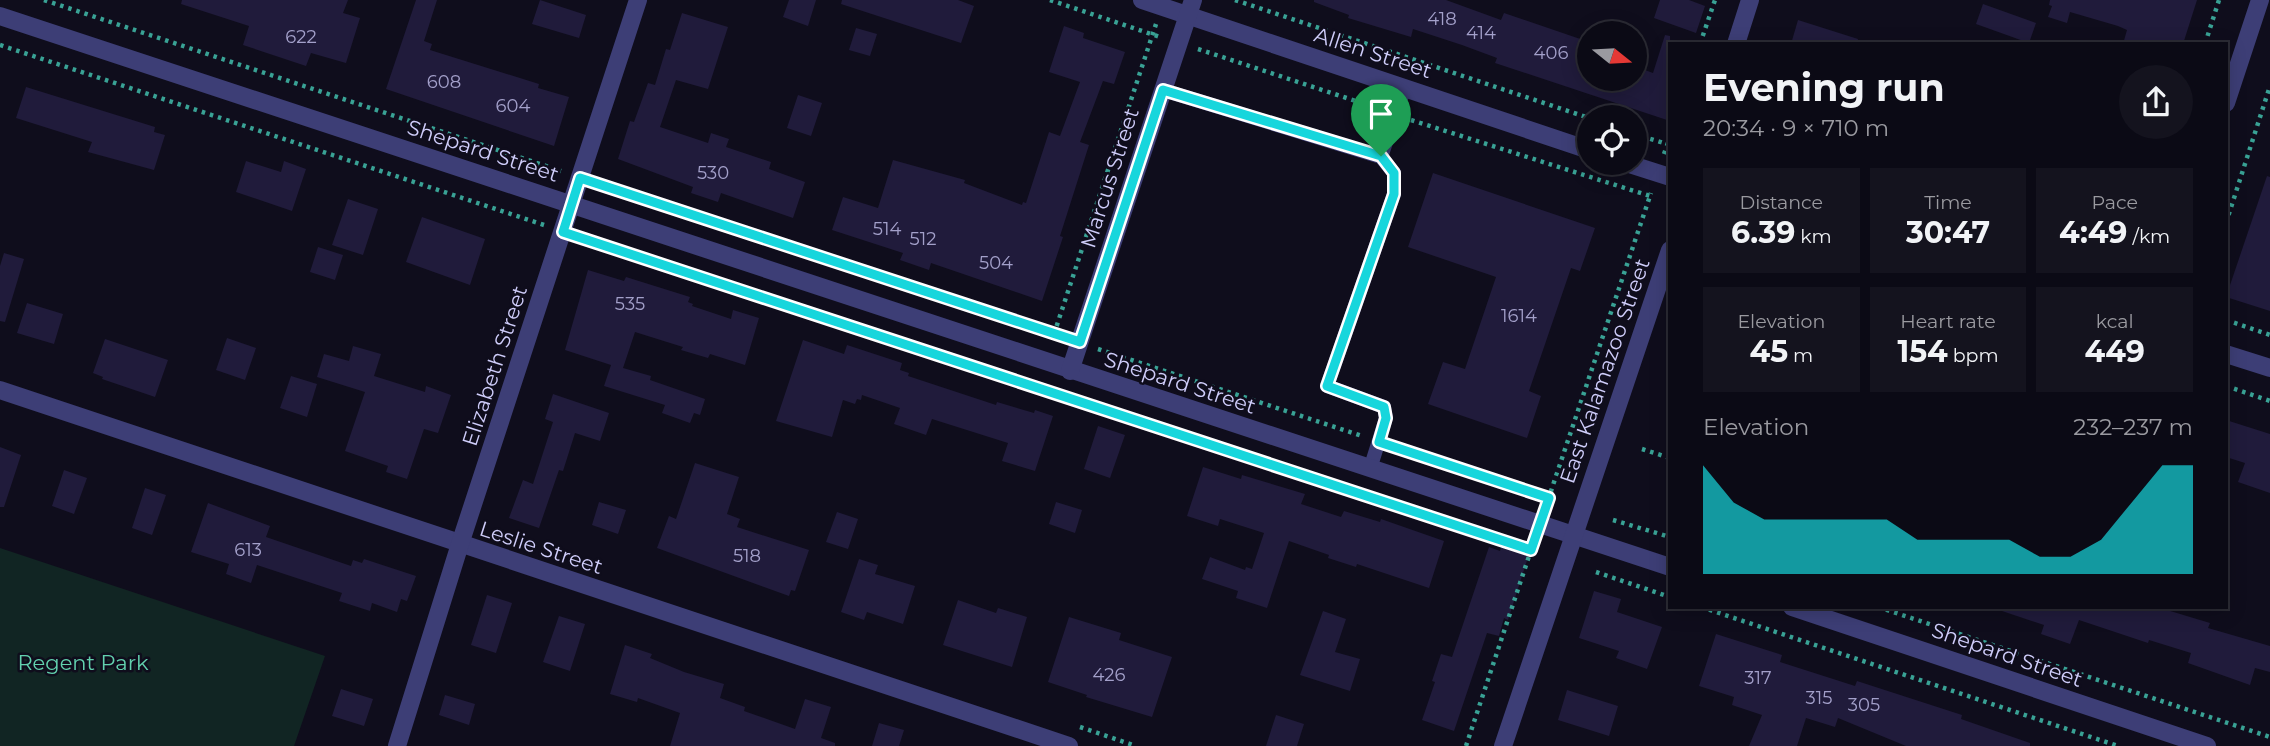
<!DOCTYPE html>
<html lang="en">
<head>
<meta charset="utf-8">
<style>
	body { margin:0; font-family:Montserrat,sans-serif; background:#14131e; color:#f1f3f6; height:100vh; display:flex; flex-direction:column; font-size:26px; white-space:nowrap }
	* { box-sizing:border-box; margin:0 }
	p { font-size:23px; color:#9a9aa0 }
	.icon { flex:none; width:38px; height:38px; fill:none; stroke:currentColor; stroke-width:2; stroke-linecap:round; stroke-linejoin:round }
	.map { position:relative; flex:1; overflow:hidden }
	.drawer { position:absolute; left:1668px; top:42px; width:560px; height:567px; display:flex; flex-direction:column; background:#0b0a15; border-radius:0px; box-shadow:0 4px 18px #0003,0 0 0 2px #2b2b34 }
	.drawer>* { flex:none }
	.needle { width:46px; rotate:108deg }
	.fabs { position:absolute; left:1577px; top:21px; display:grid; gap:14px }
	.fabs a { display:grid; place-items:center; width:70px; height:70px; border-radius:50%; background:#0b0a15; box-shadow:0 4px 18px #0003,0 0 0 2px #2b2b34; font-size:35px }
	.pin { position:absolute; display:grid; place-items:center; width:60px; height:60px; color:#fff; margin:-72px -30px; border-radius:50% 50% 50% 0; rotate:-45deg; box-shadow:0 0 7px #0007 }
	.pin .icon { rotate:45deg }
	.round { display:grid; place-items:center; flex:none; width:74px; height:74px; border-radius:37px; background:#14131e }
	.head { display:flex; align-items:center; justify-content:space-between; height:119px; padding:0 35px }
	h1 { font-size:38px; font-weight:700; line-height:52px }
	.metrics { display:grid; grid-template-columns:repeat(3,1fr); gap:10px; height:119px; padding:7px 35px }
	.metrics div { display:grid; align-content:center; border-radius:0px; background:#14131e; text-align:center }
	.metrics b { font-size:30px; font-weight:700 }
	.metrics small { font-size:19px; font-weight:400 }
	.metrics p { font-size:19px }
	.chart { height:196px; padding:14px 35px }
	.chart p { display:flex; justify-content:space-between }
	.chart svg { width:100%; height:126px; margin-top:7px; fill:#17d6dc; opacity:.7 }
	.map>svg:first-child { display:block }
	.green { fill:#112523 }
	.building { fill:#201b3b }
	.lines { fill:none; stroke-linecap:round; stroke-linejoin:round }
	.path { stroke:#39a295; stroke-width:4.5; stroke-dasharray:3.5 5; stroke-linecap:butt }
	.service { stroke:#3d3e76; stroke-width:14 }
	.minor { stroke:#3d3e76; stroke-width:18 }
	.tertiary { stroke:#3d3e76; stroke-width:18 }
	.route-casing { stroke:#fff; stroke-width:14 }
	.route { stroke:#17d6dc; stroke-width:9 }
	.labels { text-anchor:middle; stroke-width:5; stroke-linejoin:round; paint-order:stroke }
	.number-label { font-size:18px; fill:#a3a0ca }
	.street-label { font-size:21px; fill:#cfcdfa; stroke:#0f0d1c }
	.park-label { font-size:21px; fill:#62d1ae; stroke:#0f0d1c }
</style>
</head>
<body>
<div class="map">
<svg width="2270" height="746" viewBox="0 0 2270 746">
	<rect width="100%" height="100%" fill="#0f0d1c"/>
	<polygon class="green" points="0,548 325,656 294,746 0,746"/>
	<g class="building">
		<polygon points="182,0 348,0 343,13 360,18 346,63 311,53 306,66 243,45 249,26 181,4"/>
		<polygon points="416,0 437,0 424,41 432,44 430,50 539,84 538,88 569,97 554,146 386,89"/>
		<polygon points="540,0 586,15 579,38 532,24"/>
		<polygon points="789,0 816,0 808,26 783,17"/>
		<polygon points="842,0 958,0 974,6 961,43 841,4"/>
		<polygon points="1314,0 1446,0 1501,20 1504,13 1589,42 1589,79 1634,79 1634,66 1653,73 1665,35 1670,36 1670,121 1495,63 1497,58 1462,45 1413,29 1411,37 1348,18 1349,15 1314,2"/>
		<polygon points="1660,0 1689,0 1705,6 1696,33 1654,18"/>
		<polygon points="2050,0 2197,0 2183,44 2123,44 2127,30 2118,26 2070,12 2067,23 2048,17 2052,6 2049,5"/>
		<polygon points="1983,4 2036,23 2029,43 1976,24"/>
		<polygon points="682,13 728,27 708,89 676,80 660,127 708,143 711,133 729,139 726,147 771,162 769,169 805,182 793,218 721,193 718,202 691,193 693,187 618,159 630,121 634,122 648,83 655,85 666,49 670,50"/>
		<polygon points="1798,20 1858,39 1857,44 1791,44"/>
		<polygon points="1064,26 1084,33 1083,38 1125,52 1114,84 1103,81 1080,142 1089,145 1060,236 1063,237 1042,301 931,263 929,270 900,260 903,253 832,230 843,197 878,208 893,160 965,180 964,183 1022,205 1023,202 1026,203 1049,132 1060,136 1080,82 1049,72"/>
		<polygon points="856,28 877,34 870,56 849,50"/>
		<polygon points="26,87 155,127 154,132 165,135 154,170 88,152 92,142 16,118"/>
		<polygon points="798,95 822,103 811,136 787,128"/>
		<polygon points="246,161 281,172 284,161 306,169 292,211 236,192"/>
		<polygon points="1433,173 1595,228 1580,271 1571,268 1529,391 1541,396 1527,438 1428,404 1443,362 1465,369 1496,277 1408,247"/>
		<polygon points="2267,176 2270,177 2270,311 2226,297"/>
		<polygon points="348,199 378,209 363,255 332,245"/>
		<polygon points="422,217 485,239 470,285 406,262"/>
		<polygon points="318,247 343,255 335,280 310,272"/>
		<polygon points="4,253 24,259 5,322 0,321 0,266"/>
		<polygon points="588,270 624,281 626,277 690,297 688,302 693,304 692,306 731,319 733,310 759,318 745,365 710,354 708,358 681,350 683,347 635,332 623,368 651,376 650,380 705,399 700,415 694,413 690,423 662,413 665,405 604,386 611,365 565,350"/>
		<polygon points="27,303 63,314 54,344 17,333"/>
		<polygon points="227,338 256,348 245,380 216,370"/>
		<polygon points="105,339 168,360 155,397 102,379 103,377 93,373"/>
		<polygon points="803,340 844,354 847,345 902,363 900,370 909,373 908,376 996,405 997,402 1034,413 1035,410 1053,416 1035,471 1002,461 1008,443 932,419 926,435 894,424 900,408 862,395 861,400 857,399 855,404 843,400 832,437 776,421"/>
		<polygon points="353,346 381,354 374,376 425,392 426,386 451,395 438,433 424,429 407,479 386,472 388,466 345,451 365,392 317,377 324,354 349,361"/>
		<polygon points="291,376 317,384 307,417 280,408"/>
		<polygon points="553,394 609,413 600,441 575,433 563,471 559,470 539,528 509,518 523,480 533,484 553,422 545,419"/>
		<polygon points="2226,420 2270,434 2270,493 2238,482 2245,463 2226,457"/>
		<polygon points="1098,426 1125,435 1110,478 1084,469"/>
		<polygon points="0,447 21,455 4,507 0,507"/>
		<polygon points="695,463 739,477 727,514 740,519 737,527 809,550 795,591 791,590 789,596 657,548 669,516 676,519"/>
		<polygon points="1203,467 1241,479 1242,475 1305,494 1301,504 1341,517 1344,511 1380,522 1381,519 1444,541 1429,588 1357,564 1356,567 1328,558 1329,555 1289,541 1267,608 1236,598 1238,591 1202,579 1210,557 1245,570 1246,567 1252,569 1264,533 1220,519 1218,526 1187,516"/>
		<polygon points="64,470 87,478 74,514 52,506"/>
		<polygon points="145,488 166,495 152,535 132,528"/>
		<polygon points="599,502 626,510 618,534 592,525"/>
		<polygon points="1056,502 1082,510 1075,533 1049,524"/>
		<polygon points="208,503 270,526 266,537 351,566 353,560 362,563 364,559 416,576 407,601 401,599 397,612 372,603 370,611 339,601 342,593 257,565 251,583 226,574 229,564 191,552"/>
		<polygon points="837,512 858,519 848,549 826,542"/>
		<polygon points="1503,542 1530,551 1508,620 1504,618 1499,636 1487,633 1454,731 1422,720 1435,682 1432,681 1441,654 1452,657 1489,547 1500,551"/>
		<polygon points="859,559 878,565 875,574 915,586 903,624 867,612 864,620 841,612"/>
		<polygon points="1594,591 1621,599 1617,612 1662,627 1647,669 1616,658 1619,651 1579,638"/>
		<polygon points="487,595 512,603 496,653 471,645"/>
		<polygon points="958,600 996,613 998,608 1027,617 1012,667 943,645"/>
		<polygon points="2003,607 2157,607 2210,623 2208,628 2270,646 2270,672 2255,668 2250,685 2188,663 2191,653 2149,640 2148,643 2079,620 2070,644 2041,634 2044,625 2002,611"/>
		<polygon points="1323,611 1346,619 1335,652 1360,659 1350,691 1300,675"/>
		<polygon points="559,616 585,624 570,671 543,662"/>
		<polygon points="1069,617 1121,633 1119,640 1172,657 1152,717 1086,697 1087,695 1048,682"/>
		<polygon points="1716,634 1782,655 1780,662 1855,686 1857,681 1962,715 1961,719 2030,743 2030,746 1906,746 1838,718 1835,727 1806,718 1797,746 1749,746 1762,715 1732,705 1734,697 1699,686"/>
		<polygon points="625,645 652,654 650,658 684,672 724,684 720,698 745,707 744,711 795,729 805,699 831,707 821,738 835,743 835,746 670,746 680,713 638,698 637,702 610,694"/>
		<polygon points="341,689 373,699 364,726 332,716"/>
		<polygon points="1567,690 1618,706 1609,736 1558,720"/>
		<polygon points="445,695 475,704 469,725 439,715"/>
		<polygon points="1276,715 1304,724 1297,746 1266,746"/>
		<polygon points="879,723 904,730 899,746 872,746"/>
	</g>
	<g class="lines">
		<g class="path">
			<polyline points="44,0 561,171"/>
			<polyline points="1050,0 1160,37"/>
			<polyline points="1235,0 1589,118"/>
			<polyline points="1700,44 1715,0"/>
			<polyline points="2205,44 2219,0"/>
			<polyline points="0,45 544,225"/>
			<polyline points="1198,49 1380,109"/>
			<polyline points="1411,120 1650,196"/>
			<polyline points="1634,134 1667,144"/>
			<polyline points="1664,154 1670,137"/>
			<polyline points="599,184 1059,336"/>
			<polyline points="2226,223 2270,86"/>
			<polyline points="582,238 1531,550"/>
			<polyline points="2226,320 2270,335"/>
			<polyline points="1054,334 1156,24"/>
			<polyline points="1098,349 1362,436"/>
			<polyline points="2226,386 2270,401"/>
			<polyline points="1397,447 1549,498"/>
			<polyline points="1642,449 1670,458"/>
			<polyline points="1548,500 1651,193"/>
			<polyline points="1613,520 1670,537"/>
			<polyline points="1596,572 1670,597"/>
			<polyline points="1701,607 2118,746"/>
			<polyline points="1878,607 2270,737"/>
			<polyline points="1080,727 1136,746"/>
			<polyline points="1466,746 1534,541"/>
		</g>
		<g class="service">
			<polyline points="1163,90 1381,157"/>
			<polyline points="1370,469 1386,418 1384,407 1327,386 1394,194 1394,173 1381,157 1405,87"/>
		</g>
		<g class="minor">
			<polyline points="1142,0 1589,150"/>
			<polyline points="0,16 1670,567"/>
			<polyline points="2226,103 2260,0"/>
			<polyline points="1626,163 1670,177"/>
			<polyline points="2226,354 2270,368"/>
			<polyline points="1070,371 1193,0"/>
			<polyline points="0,390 1069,746"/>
			<polyline points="1792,607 2207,746"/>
			<polyline points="397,746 460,544 638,0"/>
		</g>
		<g class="tertiary">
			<polyline points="1736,44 1750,0"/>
			<polyline points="1503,746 1670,250"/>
		</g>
	</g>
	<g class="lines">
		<g class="route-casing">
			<polygon id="route" points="1163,90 1381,156 1394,173 1394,194 1327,386 1384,407 1386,418 1379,442 1549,498 1531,550 563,232 580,178 1080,342"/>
		</g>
		<use href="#route" class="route"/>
	</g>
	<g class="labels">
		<g class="number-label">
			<text x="1442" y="25">418</text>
			<text x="1481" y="39">414</text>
			<text x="301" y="43">622</text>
			<text x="1551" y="59">406</text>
			<text x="444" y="88">608</text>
			<text x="513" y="112">604</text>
			<text x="713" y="179">530</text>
			<text x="887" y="235">514</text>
			<text x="923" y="245">512</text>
			<text x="996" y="269">504</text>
			<text x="630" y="310">535</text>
			<text x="1519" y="322">1614</text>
			<text x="248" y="556">613</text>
			<text x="747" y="562">518</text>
			<text x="1109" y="681">426</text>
			<text x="1758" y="684">317</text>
			<text x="1819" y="704">315</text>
			<text x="1864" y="711">305</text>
		</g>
		<g class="street-label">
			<text transform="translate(1373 53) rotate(18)" y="7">Allen Street</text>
			<text transform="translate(483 151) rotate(18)" y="7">Shepard Street</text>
			<text transform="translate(1110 178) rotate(-72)" y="7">Marcus Street</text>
			<text transform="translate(495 366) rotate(-72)" y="7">Elizabeth Street</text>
			<text transform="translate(1605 371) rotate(-71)" y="7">East Kalamazoo Street</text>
			<text transform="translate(1180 383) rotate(18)" y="7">Shepard Street</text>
			<text transform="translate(541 548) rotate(18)" y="7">Leslie Street</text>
			<text transform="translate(2007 655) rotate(19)" y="7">Shepard Street</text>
		</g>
		<g class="park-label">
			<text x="83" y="670">Regent Park</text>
		</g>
	</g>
</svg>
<div class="fabs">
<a><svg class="needle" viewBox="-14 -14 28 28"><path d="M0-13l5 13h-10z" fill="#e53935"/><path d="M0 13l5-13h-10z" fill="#9a9aa0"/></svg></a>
<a><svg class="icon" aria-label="locate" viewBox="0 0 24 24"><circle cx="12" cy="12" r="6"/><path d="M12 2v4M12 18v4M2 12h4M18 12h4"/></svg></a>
</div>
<div class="pin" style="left:1381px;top:156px;background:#1e9e55"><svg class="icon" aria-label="arrive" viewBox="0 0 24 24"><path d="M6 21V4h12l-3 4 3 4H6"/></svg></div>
<section class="drawer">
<div class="head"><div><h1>Evening run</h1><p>20:34 · 9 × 710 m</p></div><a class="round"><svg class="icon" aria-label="share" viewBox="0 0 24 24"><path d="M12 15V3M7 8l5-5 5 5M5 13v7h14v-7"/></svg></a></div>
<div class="metrics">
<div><p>Distance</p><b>6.39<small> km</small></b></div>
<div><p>Time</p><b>30:47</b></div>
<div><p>Pace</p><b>4:49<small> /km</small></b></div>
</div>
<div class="metrics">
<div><p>Elevation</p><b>45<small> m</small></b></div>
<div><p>Heart rate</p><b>154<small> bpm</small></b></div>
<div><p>kcal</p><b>449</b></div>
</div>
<div class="chart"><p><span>Elevation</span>232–237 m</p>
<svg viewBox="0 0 160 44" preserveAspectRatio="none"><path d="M0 44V6L10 19L20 25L30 25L40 25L50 25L60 25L70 32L80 32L90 32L100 32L110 38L120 38L130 32L140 19L150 6L160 6V44z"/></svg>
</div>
</section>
</div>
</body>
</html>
